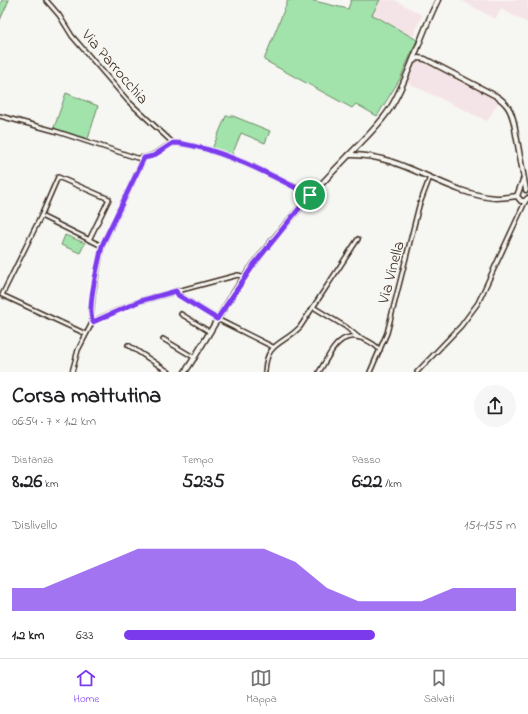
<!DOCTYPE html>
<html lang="it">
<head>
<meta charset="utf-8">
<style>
	body { margin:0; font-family:"Indie Flower",sans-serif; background:#f6f6f6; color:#202124; height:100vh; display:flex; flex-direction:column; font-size:15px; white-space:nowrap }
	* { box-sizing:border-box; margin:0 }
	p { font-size:13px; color:#757577 }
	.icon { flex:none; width:22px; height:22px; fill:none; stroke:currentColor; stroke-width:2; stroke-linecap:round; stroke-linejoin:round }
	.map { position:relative; height:372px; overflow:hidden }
	.details { display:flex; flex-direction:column; background:#fff; flex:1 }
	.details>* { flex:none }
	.pin { position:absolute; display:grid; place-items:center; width:34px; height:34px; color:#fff; margin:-17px; border:2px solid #fff; border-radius:50%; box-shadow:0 1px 4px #0007 }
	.round { display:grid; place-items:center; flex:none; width:42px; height:42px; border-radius:21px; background:#f6f6f6 }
	.head { display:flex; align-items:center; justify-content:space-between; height:68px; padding:0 12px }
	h1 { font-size:22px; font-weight:800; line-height:30px }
	.figures { display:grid; grid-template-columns:repeat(3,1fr); gap:6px; height:68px; padding:4px 12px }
	.figures div { display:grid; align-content:center }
	.figures b { font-size:20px; font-weight:800 }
	.figures small { font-size:11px; font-weight:400 }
	.figures p { font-size:11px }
	.chart { height:112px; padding:8px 12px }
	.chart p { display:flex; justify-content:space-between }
	.chart svg { width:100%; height:72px; margin-top:4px; fill:#7c3aed; opacity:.7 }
	ul { padding:0 12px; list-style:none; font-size:13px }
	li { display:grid; grid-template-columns:64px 48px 1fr; align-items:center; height:30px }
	li i { height:10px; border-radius:5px; background:#7c3aed }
	.dock { display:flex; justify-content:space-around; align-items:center; height:56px; border-top:1px solid #e0e0e0; background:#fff; font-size:11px; color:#757577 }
	.dock a { display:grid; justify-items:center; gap:2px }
	.dock .current { color:#7c3aed }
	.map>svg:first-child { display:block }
	.built { fill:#f5e4e7 }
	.green { fill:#a2e3ac; stroke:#6e8665 }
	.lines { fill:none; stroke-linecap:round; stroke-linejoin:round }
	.minor-casing { stroke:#3b2a1e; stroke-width:6 }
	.tertiary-casing { stroke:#3b2a1e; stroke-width:7 }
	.minor { stroke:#f6f6f2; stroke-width:3 }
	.tertiary { stroke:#f6f6f2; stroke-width:4 }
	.route-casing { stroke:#fff; stroke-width:8 }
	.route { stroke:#7c3aed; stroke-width:5 }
	.labels { text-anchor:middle; stroke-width:3; stroke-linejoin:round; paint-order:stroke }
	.street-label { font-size:16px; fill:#3b2a1e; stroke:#f6f6f2 }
</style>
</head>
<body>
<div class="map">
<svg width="528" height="372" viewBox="0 0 528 372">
	<rect width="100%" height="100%" fill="#f6f6f2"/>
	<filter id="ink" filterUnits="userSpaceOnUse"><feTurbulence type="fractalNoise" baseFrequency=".025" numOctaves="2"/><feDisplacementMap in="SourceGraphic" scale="8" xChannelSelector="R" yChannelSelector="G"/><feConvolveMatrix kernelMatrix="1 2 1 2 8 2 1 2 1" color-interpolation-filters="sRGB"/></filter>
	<g filter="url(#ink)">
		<g class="built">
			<polygon points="380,0 395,0 422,15 413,37 377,17 371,15"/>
			<polygon points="461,0 528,0 528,23 501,9 495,19"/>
			<polygon points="420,61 499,101 487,121 406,82 414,63"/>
		</g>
		<g class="green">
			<polygon points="2,0 9,0 0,20 0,5"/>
			<polygon points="288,0 310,0 348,9 351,0 380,0 372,15 377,17 417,40 400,79 377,116 356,104 352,108 264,60"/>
			<polygon points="66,93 98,106 88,139 54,128"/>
			<polygon points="226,116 233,116 270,131 265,143 241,133 232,155 212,149"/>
			<polygon points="65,235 85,243 80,253 61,245"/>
		</g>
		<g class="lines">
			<g class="minor-casing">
				<g id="minor">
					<polyline points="46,0 59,15 72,36 128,101 173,143"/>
					<path d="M0,116L55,131L137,158C152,159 160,149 173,143C185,143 197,147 209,150C245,161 277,178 310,195"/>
					<polyline points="41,216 102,246"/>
					<polyline points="176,291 179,295 217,319 273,347"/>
					<polyline points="313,307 346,327 358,337"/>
					<polyline points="181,314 210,332"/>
					<polyline points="93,321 91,316 93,294 102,246 144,158"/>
					<polyline points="86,334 2,295 41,216 58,177 109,199 89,240"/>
					<polyline points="163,339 195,358"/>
					<polyline points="128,345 169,372"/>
					<polyline points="72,372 78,350 93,321 140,301 238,275 245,277"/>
					<path d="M265,372C266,342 283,345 300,327L358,239"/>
					<path d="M319,372C333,349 342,324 373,344C376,346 378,348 380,350"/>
					<polyline points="370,372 387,333 419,206 430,177"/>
					<polyline points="417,372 461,326 478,303 526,200"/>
				</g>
			</g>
			<g class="tertiary-casing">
				<g id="tertiary">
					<path d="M413,61L418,58L425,59L496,96C507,103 511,110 514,123L526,190"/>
					<path d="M349,155C363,140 380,125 391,107C411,73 420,35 438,0"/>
					<polyline points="523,180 517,196 521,201 525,201 528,198"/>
					<path d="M185,372C206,341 223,307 245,276C276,233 312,193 349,155C402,153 444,194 496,198C503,198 510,197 517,196"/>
				</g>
			</g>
			<use href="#minor" class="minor"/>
			<use href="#tertiary" class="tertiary"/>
		</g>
	</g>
	<g class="lines" filter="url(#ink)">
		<g class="route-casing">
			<path id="route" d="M173,143C185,143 197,147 209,150C245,161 277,178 310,195L255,263L217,319L178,295L176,291L140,301L93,322C86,308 99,262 102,246L104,241L144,158L153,156Z"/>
		</g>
		<use href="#route" class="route"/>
	</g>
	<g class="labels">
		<g class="street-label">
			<text transform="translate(116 66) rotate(49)" y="6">Via Parrocchia</text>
			<text transform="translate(390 272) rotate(-75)" y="6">Via Vinella</text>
		</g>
	</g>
</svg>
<div class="pin" style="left:310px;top:195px;background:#1e9e55"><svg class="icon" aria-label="arrive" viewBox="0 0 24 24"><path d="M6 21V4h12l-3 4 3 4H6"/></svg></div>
</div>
<section class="details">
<div class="head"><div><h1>Corsa mattutina</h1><p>06:54 · 7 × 1.2 km</p></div><a class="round"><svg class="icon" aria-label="share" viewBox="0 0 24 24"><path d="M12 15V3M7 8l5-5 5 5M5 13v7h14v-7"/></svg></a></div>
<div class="figures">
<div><p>Distanza</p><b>8.26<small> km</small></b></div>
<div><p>Tempo</p><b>52:35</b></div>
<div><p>Passo</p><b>6:22<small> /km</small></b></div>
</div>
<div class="chart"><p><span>Dislivello</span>151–155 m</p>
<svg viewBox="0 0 160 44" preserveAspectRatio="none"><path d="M0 44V30L10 30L20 22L30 14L40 6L50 6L60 6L70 6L80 6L90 14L100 30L110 38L120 38L130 38L140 30L150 30L160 30V44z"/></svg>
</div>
<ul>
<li><b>1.2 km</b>6:33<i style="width:64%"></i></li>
</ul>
</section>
<nav class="dock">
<a class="current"><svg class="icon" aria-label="home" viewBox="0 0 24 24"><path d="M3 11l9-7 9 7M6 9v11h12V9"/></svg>Home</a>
<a><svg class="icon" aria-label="map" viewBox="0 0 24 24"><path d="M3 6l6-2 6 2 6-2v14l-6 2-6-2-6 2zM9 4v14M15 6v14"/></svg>Mappa</a>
<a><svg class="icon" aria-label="saved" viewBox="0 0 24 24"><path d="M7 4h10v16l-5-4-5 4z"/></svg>Salvati</a>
</nav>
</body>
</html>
